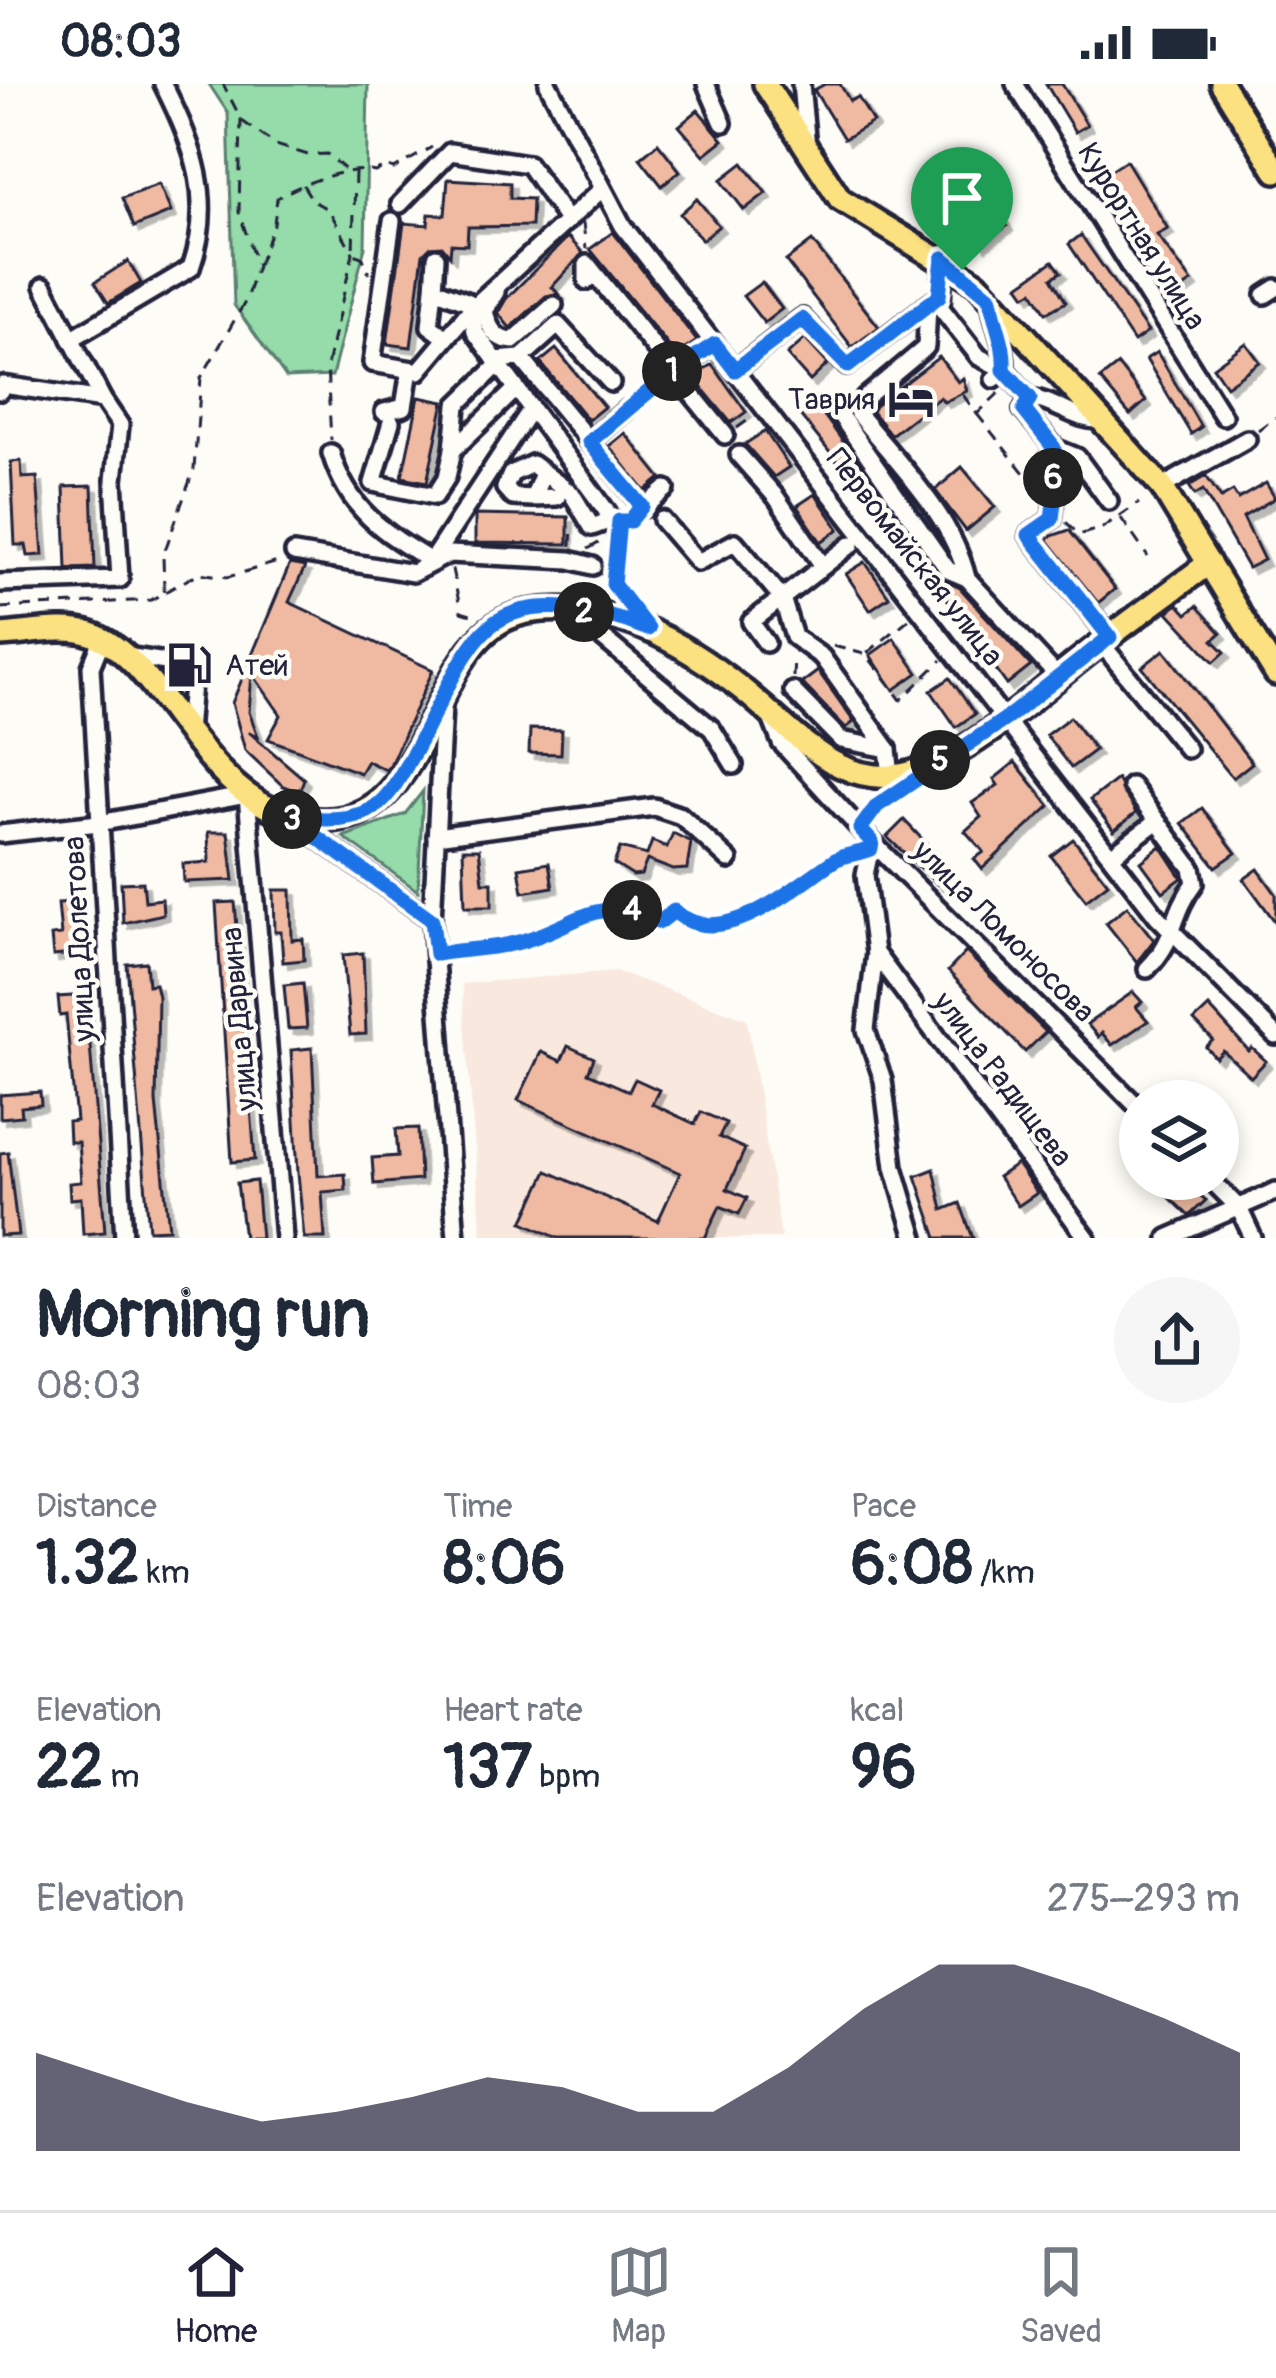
<!DOCTYPE html>
<html lang="en">
<head>
<meta charset="utf-8">
<style>
	body { margin:0; font-family:Pangolin,sans-serif; background:#f6f6f7; color:#1f2937; height:100vh; display:flex; flex-direction:column; font-size:45px; white-space:nowrap }
	* { box-sizing:border-box; margin:0 }
	p { font-size:39px; color:#747a83 }
	.icon { flex:none; width:66px; height:66px; fill:none; stroke:currentColor; stroke-width:2; stroke-linecap:round; stroke-linejoin:round }
	.map { position:relative; height:1154px; overflow:hidden }
	.sheet { display:flex; flex-direction:column; background:#fff; flex:1 }
	.sheet>* { flex:none }
	.buttons { position:absolute; left:1119px; top:996px; display:grid; gap:24px }
	.buttons a { display:grid; place-items:center; width:120px; height:120px; border-radius:50%; background:#fff; box-shadow:0 6px 18px #0003; font-size:60px }
	.pin { position:absolute; display:grid; place-items:center; width:102px; height:102px; color:#fff; margin:-123px -51px; border-radius:50% 50% 50% 0; rotate:-45deg; box-shadow:0 0 12px #0007 }
	.pin .icon { rotate:45deg }
	.km { position:absolute; width:60px; height:60px; margin:-30px; border-radius:50%; background:#222; color:#fff; font-size:33px; line-height:60px; text-align:center }
	.round { display:grid; place-items:center; flex:none; width:126px; height:126px; border-radius:63px; background:#f6f6f7 }
	.summary { display:flex; align-items:center; justify-content:space-between; height:204px; padding:0 36px }
	h1 { font-size:66px; font-weight:700; line-height:90px }
	.metrics { display:grid; grid-template-columns:repeat(3,1fr); gap:18px; height:204px; padding:12px 36px }
	.metrics div { display:grid; align-content:center }
	.metrics b { font-size:60px; font-weight:700 }
	.metrics small { font-size:33px; font-weight:400 }
	.metrics p { font-size:33px }
	.chart { height:336px; padding:24px 36px }
	.chart p { display:flex; justify-content:space-between }
	.chart svg { width:100%; height:216px; margin-top:12px; fill:#22223b; opacity:.7 }
	.status { display:flex; justify-content:space-between; align-items:center; height:84px; padding:0 60px; background:#fff; direction:ltr }
	.status svg { height:33px; fill:currentColor }
	.tabs { display:flex; justify-content:space-around; align-items:center; height:168px; border-top:3px solid #e0e1e3; background:#fff; font-size:33px; color:#747a83 }
	.tabs a { display:grid; justify-items:center; gap:6px }
	.tabs .on { color:#22223b }
	.map>svg:first-child { display:block }
	.built { fill:#f9e8dd }
	.green { fill:#95dcaa; stroke:#5c7f72; stroke-width:3 }
	.building { fill:#efbaa1; stroke:#22223b; stroke-width:3; filter:url(#shadow) }
	.lines { fill:none; stroke-linecap:round; stroke-linejoin:round }
	.minor-casing { stroke:#22223b; stroke-width:24 }
	.major-casing { stroke:#22223b; stroke-width:30 }
	.path { stroke:#22223b; stroke-width:3; stroke-dasharray:12 9; stroke-linecap:butt }
	.minor { stroke:#fdfcf7; stroke-width:15 }
	.major { stroke:#fbe180; stroke-width:21 }
	.route-casing { stroke:#fff; stroke-width:24 }
	.route { stroke:#1a73e8; stroke-width:15 }
	.labels { text-anchor:middle; stroke-width:9; stroke-linejoin:round; paint-order:stroke }
	.street-label { font-size:30px; fill:#22223b; stroke:#fdfcf7 }
	.poi-label { font-size:30px; fill:#22223b; stroke:#fdfcf7; text-anchor:end }
</style>
</head>
<body>
<div class="status"><b>08:03</b><svg viewBox="0 0 49 12"><path d="M0 12V9h3v3zM5 12V6h3v6zM10 12V3h3v9zM15 12V0h3v12zM26 1h20v11H26zM47 4h2v5h-2z"/></svg></div>
<div class="map">
<svg width="1276" height="1154" viewBox="0 0 1276 1154">
	<defs>
		<filter id="shadow"><feDropShadow dx="5.5" dy="5.5" stdDeviation="0" flood-color="#0004"/></filter>
	</defs>
	<rect width="100%" height="100%" fill="#fdfcf7"/>
	<filter id="ink" filterUnits="userSpaceOnUse"><feTurbulence type="fractalNoise" baseFrequency=".00833" numOctaves="2"/><feDisplacementMap in="SourceGraphic" scale="24" xChannelSelector="R" yChannelSelector="G"/><feConvolveMatrix kernelMatrix="1 2 1 2 8 2 1 2 1" color-interpolation-filters="sRGB"/></filter>
	<g filter="url(#ink)">
		<polygon class="built" points="616,887 747,935 781,1154 482,1154 462,900"/>
		<g class="green">
			<polygon points="209,0 368,0 365,163 332,292 286,294 234,221 228,29"/>
			<polygon points="423,707 418,807 343,753 405,730"/>
		</g>
		<g class="building">
			<polygon points="825,0 840,0 850,17 858,13 873,38 844,55 814,6"/>
			<polygon points="1046,0 1062,0 1087,41 1075,48"/>
			<polygon points="698,26 723,56 704,71 679,42"/>
			<polygon points="658,59 680,87 662,102 640,74"/>
			<polygon points="1126,76 1168,145 1157,151 1192,198 1178,208 1144,158 1139,161 1129,143 1133,141 1102,92"/>
			<polygon points="743,79 766,109 744,126 721,96"/>
			<polygon points="951,86 966,109 936,130 920,107"/>
			<polygon points="448,95 510,99 510,114 532,115 531,142 468,143 467,161 451,160 450,172 442,162 430,163 423,170 411,263 387,260 404,139 428,141 429,130 445,131"/>
			<polygon points="159,100 171,128 134,143 122,114"/>
			<polygon points="988,102 1007,142 981,160 974,149 986,140 968,115"/>
			<polygon points="697,115 719,142 702,156 680,130"/>
			<polygon points="613,148 697,257 676,271 590,165"/>
			<polygon points="1081,151 1148,248 1134,258 1069,160"/>
			<polygon points="568,153 583,169 552,203 559,210 546,212 510,244 498,229 506,215"/>
			<polygon points="812,157 879,243 852,263 786,177"/>
			<polygon points="128,177 141,199 108,219 95,198"/>
			<polygon points="1053,177 1061,188 1052,194 1066,218 1046,229 1033,207 1026,211 1019,201"/>
			<polygon points="762,198 782,225 764,239 743,212"/>
			<polygon points="805,255 828,280 810,297 787,271"/>
			<polygon points="1246,259 1260,278 1226,302 1213,283"/>
			<polygon points="556,265 604,323 588,336 540,278"/>
			<polygon points="1157,268 1201,343 1191,350 1146,275"/>
			<polygon points="939,273 958,298 963,294 967,307 944,318 940,313 891,351 872,328 875,322"/>
			<polygon points="712,280 746,328 731,339 693,293"/>
			<polygon points="1118,281 1146,317 1130,331 1100,295"/>
			<polygon points="419,313 444,318 427,398 402,393"/>
			<polygon points="815,319 863,385 851,395 800,331"/>
			<polygon points="765,347 789,383 774,393 745,360"/>
			<polygon points="625,349 661,394 645,407 609,362"/>
			<polygon points="21,377 22,394 37,393 43,471 28,472 26,461 15,461 11,378"/>
			<polygon points="962,383 995,423 966,447 935,406"/>
			<polygon points="1206,392 1221,414 1233,407 1238,415 1266,399 1275,414 1243,433 1264,476 1248,484 1203,406 1195,411 1189,402"/>
			<polygon points="92,402 95,484 67,485 64,403"/>
			<polygon points="815,410 839,445 821,458 797,422"/>
			<polygon points="475,431 568,433 568,460 475,459"/>
			<polygon points="1069,446 1115,505 1098,519 1046,454"/>
			<polygon points="865,478 889,513 870,526 846,490"/>
			<polygon points="290,480 305,483 289,518 433,586 390,681 386,686 367,677 360,689 268,655 281,631 252,589 249,628 258,652 249,648 304,695 299,708 283,702 245,666 232,619"/>
			<polygon points="949,499 960,504 1031,582 1007,601 992,580 1000,574 940,507"/>
			<polygon points="1178,520 1187,530 1197,522 1221,549 1213,556 1225,568 1214,578 1168,528"/>
			<polygon points="894,554 918,589 894,606 870,571"/>
			<polygon points="1164,566 1252,679 1233,694 1142,583"/>
			<polygon points="818,587 854,638 846,644 802,599"/>
			<polygon points="950,594 975,630 956,643 931,607"/>
			<polygon points="1070,633 1095,666 1071,684 1046,651"/>
			<polygon points="530,645 562,646 561,670 529,669"/>
			<polygon points="1015,678 1050,722 982,785 974,775 984,768 965,747 981,733 972,719 998,701 994,695"/>
			<polygon points="1117,695 1136,729 1114,747 1090,716"/>
			<polygon points="1202,724 1236,769 1216,783 1182,739"/>
			<polygon points="904,736 952,787 937,800 887,753"/>
			<polygon points="208,748 228,748 234,796 184,798 183,780 209,778"/>
			<polygon points="673,749 691,758 687,785 673,786 647,776 641,791 633,792 614,780 620,764 647,771 652,757 667,763"/>
			<polygon points="1073,755 1108,799 1086,816 1051,772"/>
			<polygon points="1161,762 1182,794 1163,808 1141,778"/>
			<polygon points="463,765 479,765 483,798 492,798 492,822 465,822"/>
			<polygon points="549,779 553,803 523,808 519,784"/>
			<polygon points="1258,785 1276,810 1276,839 1244,795"/>
			<polygon points="143,798 145,817 162,815 163,830 123,839 121,799"/>
			<polygon points="274,806 291,806 292,856 303,855 304,876 283,878 281,848 275,848"/>
			<polygon points="76,818 83,869 53,872 51,852 61,851 58,819"/>
			<polygon points="235,818 255,1076 232,1078 216,819"/>
			<polygon points="1127,822 1154,856 1137,878 1106,839"/>
			<polygon points="966,868 1046,948 1025,968 948,887"/>
			<polygon points="363,869 366,950 350,951 343,871"/>
			<polygon points="146,878 148,901 155,900 158,913 156,1018 169,1145 149,1146 127,880"/>
			<polygon points="303,899 307,944 288,945 284,901"/>
			<polygon points="1133,908 1142,918 1136,923 1148,937 1112,961 1102,949 1098,953 1087,940"/>
			<polygon points="86,911 105,1148 83,1150 81,1114 70,1115 69,1099 81,1098 78,1058 69,1058 68,1038 76,1037 66,931 60,932 58,913"/>
			<polygon points="1209,923 1249,967 1252,964 1266,977 1251,993 1223,967 1216,974 1206,963 1213,956 1194,937"/>
			<polygon points="568,962 594,974 588,989 629,1007 635,995 659,1006 652,1020 695,1040 701,1028 726,1039 719,1053 745,1065 727,1105 747,1114 739,1130 720,1122 705,1154 558,1154 523,1138 547,1087 658,1137 680,1089 518,1016 541,968 561,977"/>
			<polygon points="312,964 318,1092 345,1090 346,1106 322,1108 325,1154 304,1154 298,1089 291,966"/>
			<polygon points="40,1008 41,1021 21,1023 22,1032 0,1034 0,1011"/>
			<polygon points="418,1044 420,1096 374,1100 372,1074 398,1072 396,1045"/>
			<polygon points="8,1068 18,1151 0,1152 0,1069"/>
			<polygon points="1017,1080 1037,1109 1018,1122 998,1093"/>
			<polygon points="934,1085 943,1126 960,1119 973,1154 937,1154 916,1092"/>
			<polygon points="1179,1095 1206,1116 1189,1132 1165,1109"/>
			<polygon points="256,1097 261,1154 244,1154 237,1099"/>
		</g>
		<g class="lines">
			<g class="minor-casing">
				<g id="minor">
					<polyline points="548,0 623,142 1157,832 1276,952"/>
					<polyline points="706,0 723,39"/>
					<polyline points="801,0 807,63"/>
					<polyline points="1015,0 1223,332"/>
					<polyline points="400,120 450,68 528,80 567,136"/>
					<polyline points="392,137 372,279 419,287 471,225 469,218 434,205 430,242 445,253"/>
					<polyline points="943,174 941,224 979,273 1005,286 994,295"/>
					<polyline points="587,197 587,180 673,287 715,260"/>
					<polyline points="44,202 103,316"/>
					<polyline points="434,205 436,173"/>
					<path d="M496,208L485,227C489,244 495,256 513,257L554,221"/>
					<polyline points="1265,211 1276,204"/>
					<path d="M991,216C994,243 1006,259 1005,286L1029,314C1057,317 1075,338 1103,336"/>
					<path d="M928,220L926,263L865,314L858,330C898,379 952,432 967,494"/>
					<path d="M71,255L191,184C215,116 194,61 163,0"/>
					<polyline points="521,274 558,241 611,299"/>
					<polyline points="495,276 521,274 644,424 666,405"/>
					<polyline points="735,286 802,234 847,282 939,212"/>
					<polyline points="673,287 725,351"/>
					<polyline points="0,307 3,301 103,316 120,341 114,396 120,495 0,499"/>
					<polyline points="1029,314 1023,326 1055,364 1077,373 1109,417"/>
					<polyline points="835,324 948,486 967,494 1058,593"/>
					<polyline points="384,328 404,323 410,286"/>
					<polyline points="391,338 373,399 435,412 447,393 453,366 516,305"/>
					<polyline points="589,358 626,326"/>
					<polyline points="1055,364 1046,379 1055,410 1052,435 1029,451 1110,553"/>
					<polyline points="453,366 457,321 498,281"/>
					<path d="M331,369C348,426 383,448 431,477L531,325"/>
					<polyline points="739,371 776,413 823,482"/>
					<polyline points="543,389 533,414 513,413 505,404 511,390 532,380 572,410 592,443 606,438 608,429 475,248 471,225 602,105"/>
					<polyline points="1162,403 1247,355"/>
					<polyline points="533,414 557,413"/>
					<polyline points="662,436 698,478 735,458 782,514 794,553 822,573 888,665 891,693"/>
					<polyline points="294,469 413,489 449,470 570,476 593,482"/>
					<polyline points="598,530 598,550 712,645 734,681"/>
					<polyline points="102,556 91,583 124,1154"/>
					<polyline points="766,559 751,538 852,460"/>
					<polyline points="1101,559 1187,665"/>
					<polyline points="125,572 180,580"/>
					<polyline points="793,607 841,656 888,665"/>
					<polyline points="443,622 432,836 456,1154"/>
					<polyline points="770,631 781,659 872,758 1140,1025"/>
					<polyline points="188,649 192,599"/>
					<path d="M1131,702L1192,784L1195,799C1170,832 1178,854 1147,885"/>
					<polyline points="289,733 432,836"/>
					<polyline points="0,750 99,739 247,711 284,1154"/>
					<polyline points="436,752 654,723 681,732 729,776"/>
					<polyline points="872,758 865,791 875,869 866,946 883,996 894,1083 915,1154"/>
					<polyline points="1111,772 1156,738"/>
					<polyline points="875,869 1087,1154"/>
					<polyline points="1210,1095 1239,1124 1253,1154"/>
					<polyline points="1168,1154 1276,1107"/>
				</g>
			</g>
			<g class="major-casing">
				<g id="major">
					<polyline points="765,0 840,115 977,199 1162,403 1276,590"/>
					<polyline points="1222,0 1276,87"/>
					<path d="M0,551C27,550 65,541 91,550C161,574 199,707 288,731C443,773 415,547 528,528C608,514 683,558 743,606C797,649 845,715 922,685C981,662 1030,616 1078,577C1121,543 1166,511 1209,479"/>
				</g>
			</g>
			<g class="path">
				<polyline points="242,37 276,61 308,71 327,70 348,88"/>
				<polyline points="355,88 353,169 363,174 369,190"/>
				<polyline points="303,101 313,117 329,126 353,169 327,282 331,356"/>
				<polyline points="583,139 586,165"/>
				<path d="M258,181L274,140L277,114C299,100 351,81 375,88L386,82L394,85L432,63"/>
				<polyline points="963,311 977,330 1000,308"/>
				<polyline points="637,317 662,296"/>
				<polyline points="977,330 1036,404"/>
				<polyline points="737,344 754,332"/>
				<polyline points="1258,346 1276,333"/>
				<polyline points="1121,434 1148,473"/>
				<polyline points="1066,438 1079,451 1102,444 1139,419"/>
				<polyline points="571,462 572,442"/>
				<polyline points="588,465 615,450"/>
				<polyline points="452,485 461,528 478,533"/>
				<polyline points="604,491 630,519"/>
				<polyline points="613,499 614,456"/>
				<polyline points="164,507 163,472 194,385 201,294 245,218 257,182 239,128 241,35 223,0"/>
				<polyline points="0,524 151,516 199,489 228,493 281,477"/>
				<polyline points="909,535 866,570 901,616 942,576"/>
				<polyline points="833,562 864,570"/>
				<polyline points="793,593 794,573"/>
				<polyline points="870,732 893,710"/>
				<path d="M452,867L526,857L570,834L594,829L640,825L660,838L674,827C733,879 798,783 852,771"/>
			</g>
			<use href="#minor" class="minor"/>
			<use href="#major" class="major"/>
		</g>
	</g>
	<g class="lines" filter="url(#ink)">
		<g class="route-casing">
			<path id="route" d="M943,174L991,214C994,241 1006,258 1004,286L1030,314L1024,326L1054,364L1046,380L1055,410L1052,435L1029,451L1110,553L1007,634L877,722L860,745L872,758L871,765C859,770 846,770 835,776C794,802 723,870 674,827L660,838C598,810 584,837 529,855C500,865 466,865 436,870L432,836L286,731C313,735 342,739 368,727C390,716 401,690 413,670C433,635 459,569 488,544C528,508 605,527 648,545L613,500L619,437H630L642,422L589,358L673,287L715,260L735,286L802,235L848,282L939,212Z"/>
		</g>
		<use href="#route" class="route"/>
	</g>
	<defs>
		<g id="hotel-bare" transform="scale(3.6)"><path d="M-6-4.5h1.5V1H6V5H4.5V3h-9V5H-6ZM-4 0a1.8 1.8 0 1 1 3.6 0ZM.5 0V-2.5h3Q6-2.5 6 0Z" fill="#22223b" stroke="#fdfcf7" stroke-width="2.5" paint-order="stroke"/></g>
		<g id="fuel-bare" transform="scale(3.6)"><path d="M-5.5-6h7V0h2V4h1.3V-2.5L3-4.5l.8-.8L6-3V5H2.5V1h-1V6h-7ZM-4.2-4.7v3.2H.2V-4.7Z" fill="#22223b" stroke="#fdfcf7" stroke-width="2.5" paint-order="stroke"/></g>
	</defs>
	<g fill-rule="evenodd">
		<use href="#hotel-bare" x="911" y="315"/>
		<use href="#fuel-bare" x="189" y="581"/>
	</g>
	<g class="labels">
		<g class="street-label">
			<text transform="translate(1142 152) rotate(58)" y="10">Курортная улица</text>
			<text transform="translate(915 473) rotate(52)" y="10">Первомайская улица</text>
			<text transform="translate(1004 847) rotate(45)" y="10">улица Ломоносова</text>
			<text transform="translate(79 855) rotate(-93)" y="10">улица Долетова</text>
			<text transform="translate(239 935) rotate(-95)" y="10">улица Дарвина</text>
			<text transform="translate(1003 995) rotate(53)" y="10">улица Радищева</text>
		</g>
		<g class="poi-label">
			<text x="875" y="325">Таврия</text>
			<text x="225" y="591" text-anchor="start">Атей</text>
		</g>
	</g>
</svg>
<div class="buttons">
<a><svg class="icon" aria-label="layers" viewBox="0 0 24 24"><path d="M12 4l9 5-9 5-9-5zM3 14l9 5 9-5"/></svg></a>
</div>
<div class="pin" style="left:962px;top:186px;background:#1e9e55"><svg class="icon" aria-label="arrive" viewBox="0 0 24 24"><path d="M6 21V4h12l-3 4 3 4H6"/></svg></div>
<b class="km" style="left:672px;top:287px">1</b>
<b class="km" style="left:584px;top:528px">2</b>
<b class="km" style="left:292px;top:735px">3</b>
<b class="km" style="left:632px;top:826px">4</b>
<b class="km" style="left:940px;top:676px">5</b>
<b class="km" style="left:1053px;top:394px">6</b>
</div>
<section class="sheet">
<div class="summary"><div><h1>Morning run</h1><p>08:03</p></div><a class="round"><svg class="icon" aria-label="share" viewBox="0 0 24 24"><path d="M12 15V3M7 8l5-5 5 5M5 13v7h14v-7"/></svg></a></div>
<div class="metrics">
<div><p>Distance</p><b>1.32<small> km</small></b></div>
<div><p>Time</p><b>8:06</b></div>
<div><p>Pace</p><b>6:08<small> /km</small></b></div>
</div>
<div class="metrics">
<div><p>Elevation</p><b>22<small> m</small></b></div>
<div><p>Heart rate</p><b>137<small> bpm</small></b></div>
<div><p>kcal</p><b>96</b></div>
</div>
<div class="chart"><p><span>Elevation</span>275–293 m</p>
<svg viewBox="0 0 160 44" preserveAspectRatio="none"><path d="M0 44V24L10 29L20 34L30 38L40 36L50 33L60 29L70 31L80 36L90 36L100 27L110 15L120 6L130 6L140 11L150 17L160 24V44z"/></svg>
</div>
</section>
<nav class="tabs">
<a class="on"><svg class="icon" aria-label="home" viewBox="0 0 24 24"><path d="M3 11l9-7 9 7M6 9v11h12V9"/></svg>Home</a>
<a><svg class="icon" aria-label="map" viewBox="0 0 24 24"><path d="M3 6l6-2 6 2 6-2v14l-6 2-6-2-6 2zM9 4v14M15 6v14"/></svg>Map</a>
<a><svg class="icon" aria-label="saved" viewBox="0 0 24 24"><path d="M7 4h10v16l-5-4-5 4z"/></svg>Saved</a>
</nav>
</body>
</html>
